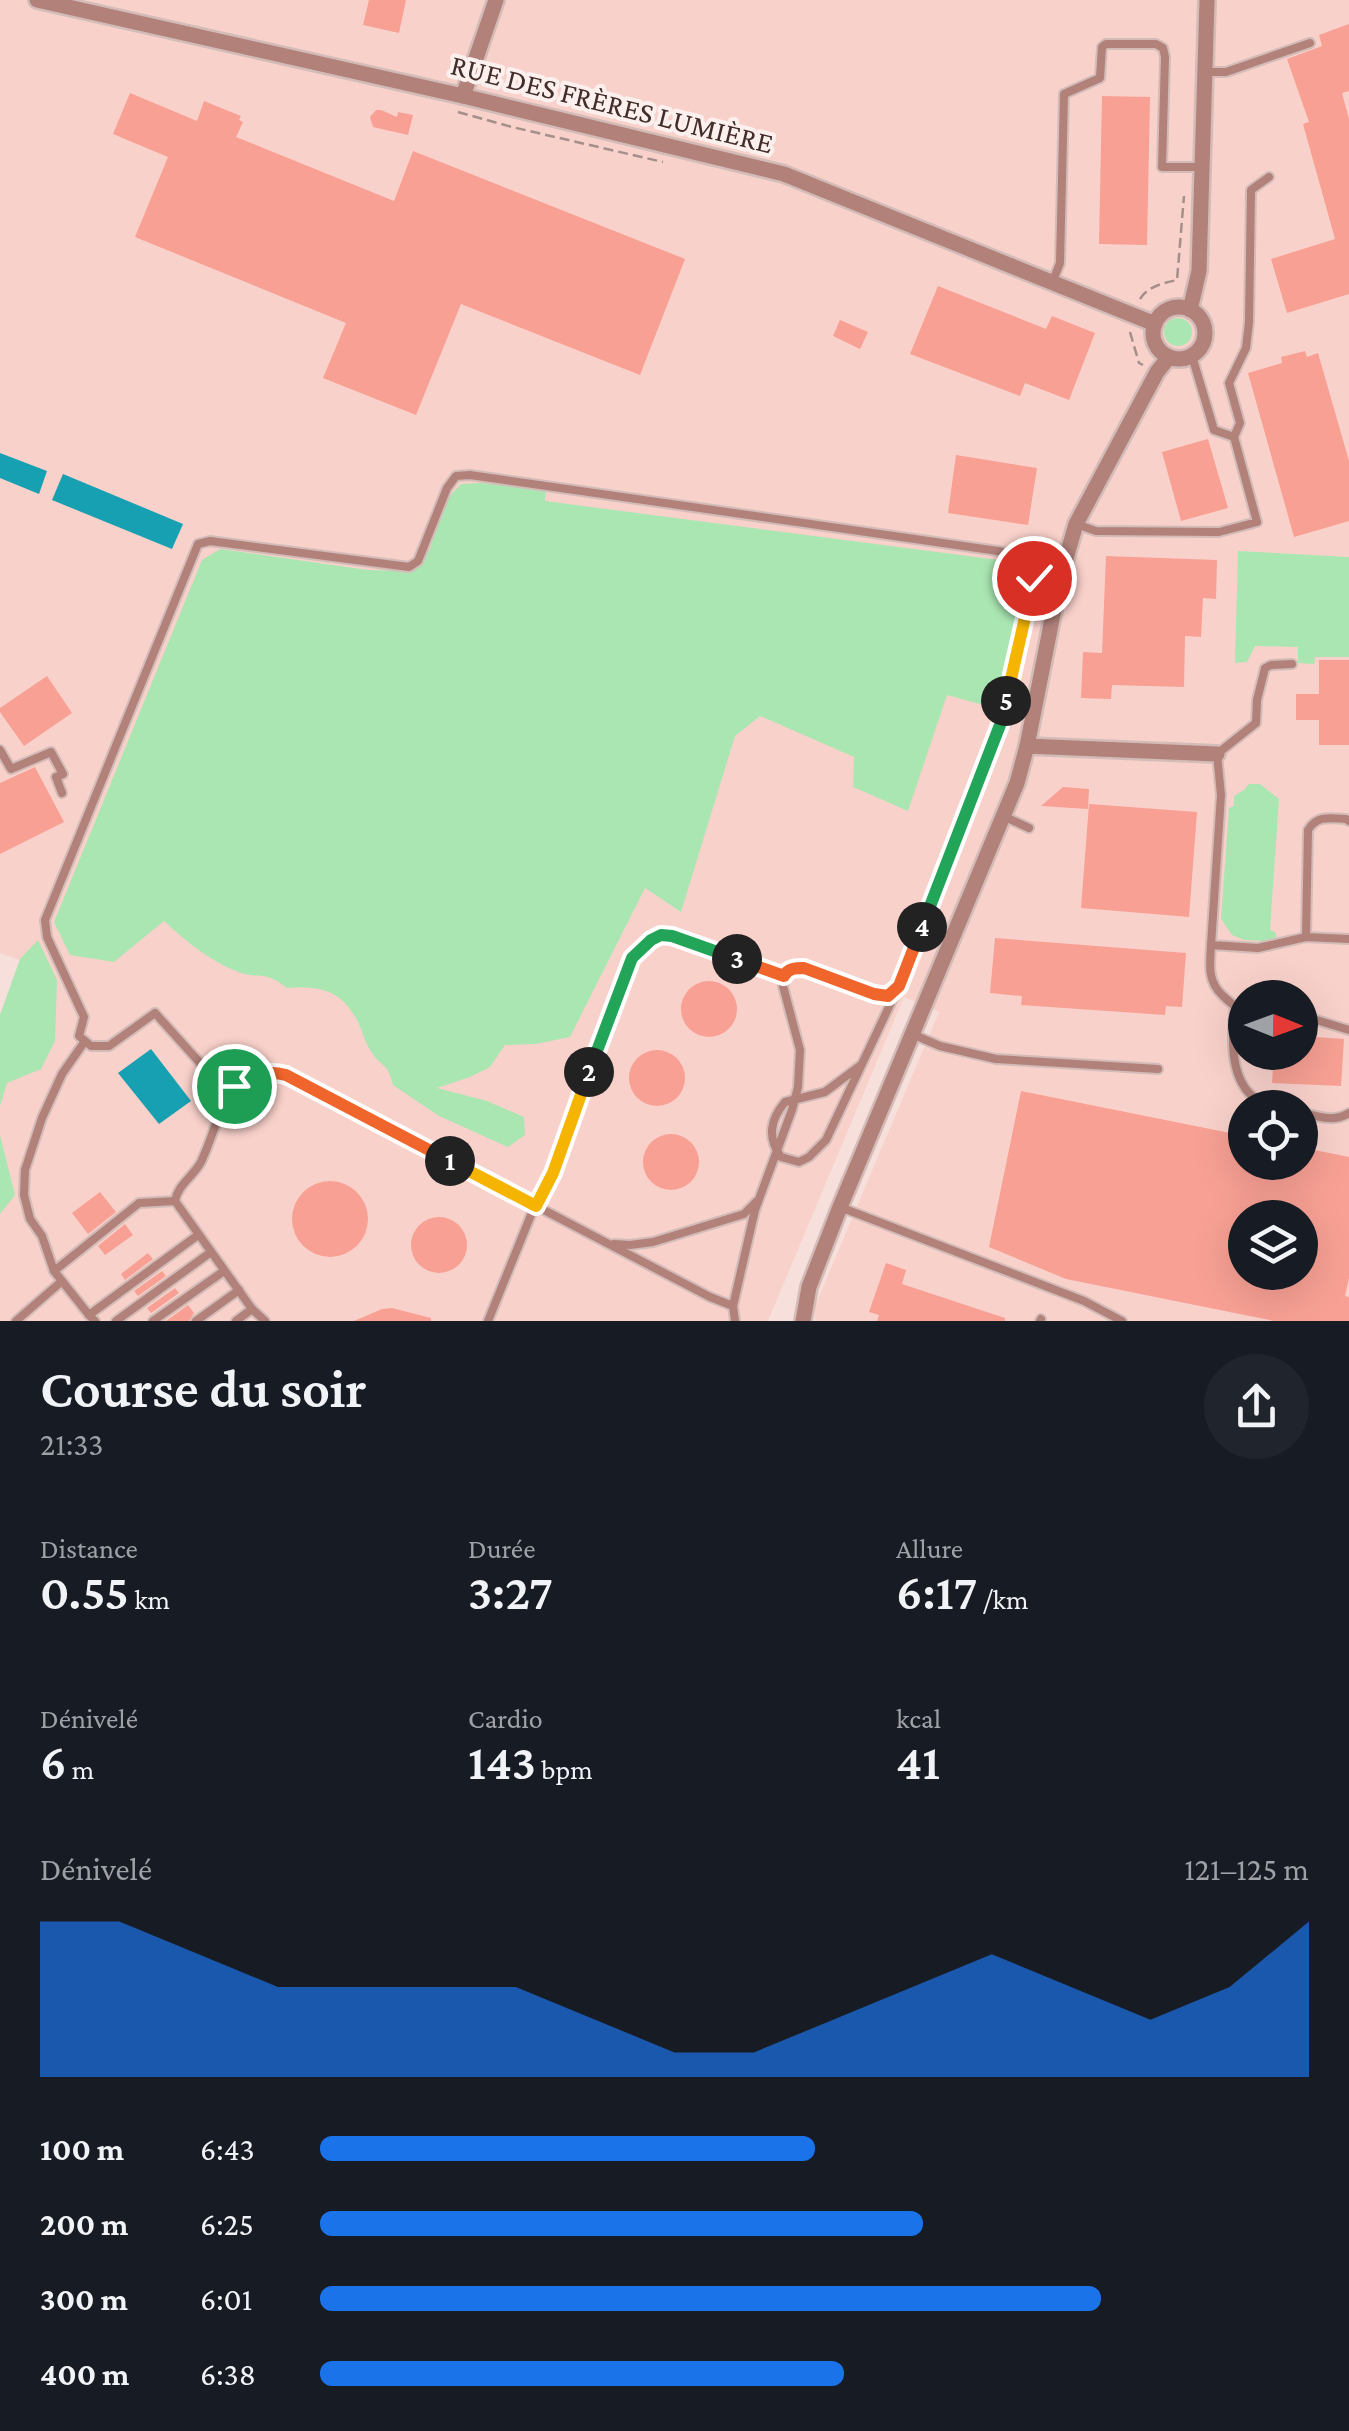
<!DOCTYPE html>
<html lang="fr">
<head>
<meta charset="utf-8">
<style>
	body { margin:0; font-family:"Crimson Pro",serif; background:#20242c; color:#f1f3f6; height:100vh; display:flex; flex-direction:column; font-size:38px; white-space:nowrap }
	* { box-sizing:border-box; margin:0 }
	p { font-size:32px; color:#9ea1a6 }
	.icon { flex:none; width:55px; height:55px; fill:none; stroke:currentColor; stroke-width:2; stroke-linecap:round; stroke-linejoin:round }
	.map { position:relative; height:1321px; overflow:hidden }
	.sheet { display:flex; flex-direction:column; background:#171b24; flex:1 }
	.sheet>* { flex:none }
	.needle { width:65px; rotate:91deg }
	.buttons { position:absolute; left:1228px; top:980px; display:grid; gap:20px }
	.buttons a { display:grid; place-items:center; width:90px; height:90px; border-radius:50%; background:#171b24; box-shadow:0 10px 40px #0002; font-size:50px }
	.pin { position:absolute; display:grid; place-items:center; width:85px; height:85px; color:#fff; margin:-42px; border:5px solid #fff; border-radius:50%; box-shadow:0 2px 10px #0007 }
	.km { position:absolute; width:50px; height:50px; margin:-25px; border-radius:50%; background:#222; color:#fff; font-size:28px; line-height:50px; text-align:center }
	.round { display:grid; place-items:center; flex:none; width:105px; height:105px; border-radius:52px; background:#20242c }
	.summary { display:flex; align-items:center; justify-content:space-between; height:170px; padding:0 40px }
	h1 { font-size:55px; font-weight:600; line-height:75px }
	.metrics { display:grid; grid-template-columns:repeat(3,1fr); gap:15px; height:170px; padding:10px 40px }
	.metrics div { display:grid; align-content:center }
	.metrics b { font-size:50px; font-weight:600 }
	.metrics small { font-size:28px; font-weight:400 }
	.metrics p { font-size:28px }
	.chart { height:280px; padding:20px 40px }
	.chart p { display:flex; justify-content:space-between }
	.chart svg { width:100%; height:180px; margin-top:10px; fill:#1a73e8; opacity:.7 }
	ul { padding:0 40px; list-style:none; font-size:32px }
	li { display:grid; grid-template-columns:160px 120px 1fr; align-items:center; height:75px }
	li i { height:25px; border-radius:12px; background:#1a73e8 }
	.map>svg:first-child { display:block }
	.built { fill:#f9d1cb; fill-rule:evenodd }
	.green { fill:#aae6b2 }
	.water { fill:#17a0b1 }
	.building { fill:#f8a094; fill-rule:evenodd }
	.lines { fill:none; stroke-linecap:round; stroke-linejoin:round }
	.lane-casing { stroke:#d3bcb8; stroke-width:12 }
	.street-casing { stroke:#d3bcb8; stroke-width:20 }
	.path { stroke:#a58f8b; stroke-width:2.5; stroke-dasharray:10 5; stroke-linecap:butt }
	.lane { stroke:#b1817a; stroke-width:8 }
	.street { stroke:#b1817a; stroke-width:15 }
	.split-1-casing { stroke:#fff; stroke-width:20 }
	.split-2-casing { stroke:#fff; stroke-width:20 }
	.split-3-casing { stroke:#fff; stroke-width:20 }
	.split-4-casing { stroke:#fff; stroke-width:20 }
	.split-5-casing { stroke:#fff; stroke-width:20 }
	.split-6-casing { stroke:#fff; stroke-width:20 }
	.split-1 { stroke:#f0652b; stroke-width:12 }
	.split-2 { stroke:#f5b400; stroke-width:12 }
	.split-3 { stroke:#22a559; stroke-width:12 }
	.split-4 { stroke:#f0652b; stroke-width:12 }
	.split-5 { stroke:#22a559; stroke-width:12 }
	.split-6 { stroke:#f5b400; stroke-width:12 }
	.labels { text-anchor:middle; stroke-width:8; stroke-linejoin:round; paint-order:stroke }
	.street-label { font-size:30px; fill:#422d29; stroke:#fcf0ee }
</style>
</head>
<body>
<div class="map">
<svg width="1349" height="1321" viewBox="0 0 1349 1321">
	<rect width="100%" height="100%" fill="#f7e0dc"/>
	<path class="built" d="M0,0H1349V1321H815V1306L939,1012L904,997L768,1321H0V1015L20,960L0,953ZM1245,998H1300V1052H1245ZM1245,1108H1300V1162H1245ZM1245,1218H1300V1272H1245Z"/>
	<g class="green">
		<circle cx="1178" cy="332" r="14"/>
		<path d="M481,483L546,490L545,501L1014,562L1025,576L998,709L947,695L908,811L853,787L854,757L760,716L735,736L681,912L645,888L570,1037L536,1044L505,1045L490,1067L470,1077L437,1088L487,1101L524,1117L525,1135L508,1147L439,1116L393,1085C387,1061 384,1070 372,1053C366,1045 363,1033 359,1024C342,990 322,986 287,988C262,968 259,981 236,971C208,960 186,941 164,921L114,962L70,955L54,922L202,560L220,549L368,570L414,571L430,549L445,501L461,484Z"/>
		<polygon points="1238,551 1349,557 1349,657 1315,657 1314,664 1298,663 1298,647 1255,646 1247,662 1235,663"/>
		<polygon points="1249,784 1260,784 1279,799 1270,930 1275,932 1277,937 1265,941 1244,940 1232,935 1221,919 1229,808 1234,806 1234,796 1244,790"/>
		<polygon points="38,940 57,980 55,1041 41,1069 7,1083 0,1106 0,1015 20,959"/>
		<polygon points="0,1135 15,1195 0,1214"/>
	</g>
	<g class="water">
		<polygon points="0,453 47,471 39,494 0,478"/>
		<polygon points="63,474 183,524 172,549 52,500"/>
		<polygon points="151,1049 191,1101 159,1124 118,1073"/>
	</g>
	<g class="building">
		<polygon points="369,0 406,0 399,33 363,25"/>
		<polygon points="1349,24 1349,91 1342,93 1349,119 1349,294 1287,313 1271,259 1335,239 1303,124 1309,122 1287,59 1322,46 1319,35"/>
		<polygon points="130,93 197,121 204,101 226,110 241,116 239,120 243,122 236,137 394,201 413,151 685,259 640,375 461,304 416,415 323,378 346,323 135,237 168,157 113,134"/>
		<polygon points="1102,96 1150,97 1147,245 1099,244"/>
		<polygon points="376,110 381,110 397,117 398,112 413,115 408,135 373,127 370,117"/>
		<polygon points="938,286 1046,329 1052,316 1095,333 1069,400 1025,383 1020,396 910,354"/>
		<polygon points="840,320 868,332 860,349 833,336"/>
		<polygon points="1305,351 1307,357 1318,353 1349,461 1349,521 1294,537 1248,373 1282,363 1281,357"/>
		<polygon points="1208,439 1228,508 1181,521 1162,452"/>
		<polygon points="956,455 1037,468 1028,525 948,513"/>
		<polygon points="1106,556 1217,560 1216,599 1203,598 1201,637 1185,636 1184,687 1112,685 1111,699 1081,698 1083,652 1102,653"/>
		<polygon points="1319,660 1349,660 1349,745 1319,745 1319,720 1296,720 1296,694 1319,694"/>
		<polygon points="47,676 72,713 24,746 0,712 0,708"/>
		<polygon points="35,767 64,822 0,854 0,783"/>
		<polygon points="1063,787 1089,789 1088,809 1041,806"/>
		<polygon points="1089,804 1197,812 1189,917 1081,908"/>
		<polygon points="995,938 1186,953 1182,1007 1166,1006 1165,1015 1021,1005 1022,996 990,993"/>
		<circle cx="709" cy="1009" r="28"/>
		<polygon points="1300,1036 1344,1039 1341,1086 1272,1083 1274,1052 1300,1052"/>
		<circle cx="657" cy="1078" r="28"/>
		<path d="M1021,1091L1245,1136V1162H1300V1147L1349,1157V1278L1345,1296L1349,1297V1321H1274L1066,1279L989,1247ZM1245,1218H1300V1272H1245Z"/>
		<circle cx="671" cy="1162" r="28"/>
		<circle cx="330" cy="1219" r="38"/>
		<polygon points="100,1192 116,1212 88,1234 72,1213"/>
		<circle cx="439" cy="1245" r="28"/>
		<polygon points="125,1224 133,1235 105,1255 98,1246"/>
		<polygon points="148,1253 153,1259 125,1280 121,1274"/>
		<polygon points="886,1263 906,1270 902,1284 1005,1318 1005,1321 877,1321 879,1315 869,1312"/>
		<polygon points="162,1271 166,1276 138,1296 134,1291"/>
		<polygon points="175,1288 179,1293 151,1313 147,1308"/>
		<polygon points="188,1305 194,1313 189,1321 166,1321"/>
		<polygon points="392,1308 431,1318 431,1321 354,1321 382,1309"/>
	</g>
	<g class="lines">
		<g class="lane-casing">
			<g id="lane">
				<polyline points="1205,72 1226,72 1310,43"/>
				<polyline points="1052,283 1060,263 1064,94 1100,78 1102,47 1106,44 1156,44 1163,48 1165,57 1162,167 1202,167"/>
				<polyline points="1192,356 1214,430 1234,437"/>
				<polyline points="1076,524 1096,531 1219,532 1257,522 1234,437 1240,423 1229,383 1246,348 1249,322 1251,190 1269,177"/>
				<polyline points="1292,664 1271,665 1265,668 1257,700 1256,723 1217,754 1221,795 1211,945 1258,948 1306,937 1349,939"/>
				<polyline points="0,750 11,769 51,752 63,774 56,777 62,793"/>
				<polyline points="1003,816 1029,828"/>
				<path d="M1306,937L1308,830C1317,815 1330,818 1346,819L1349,821"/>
				<path d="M1211,945C1210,965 1207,980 1222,995C1231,1003 1233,1007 1245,1007"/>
				<path d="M1235,1007C1232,1034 1229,1074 1251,1095C1260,1103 1272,1105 1282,1108"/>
				<polyline points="1300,1015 1349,1030"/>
				<polyline points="912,1034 940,1046 996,1059 1158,1069"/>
				<polyline points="85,1041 62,1074 42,1118 25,1170 24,1195 30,1219 42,1236 54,1271 89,1315"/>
				<path d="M861,1065L825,1092L785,1102C770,1120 767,1137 781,1157L799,1162L809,1157L826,1140L897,990"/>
				<path d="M229,1095L155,1013L109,1046H91L79,1036L84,1017L47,937L45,920L198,544L210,541L409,567L418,561L447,488L456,476L470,475L998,551L1025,556L1034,566V578L1000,725L899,986L888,995L874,994L804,968C796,968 788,968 785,976"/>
				<path d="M1300,1112C1317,1116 1333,1123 1349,1113"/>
				<polyline points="840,1207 1084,1301 1122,1321"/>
				<polyline points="614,1244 630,1245 653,1242 744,1214 756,1202"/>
				<polyline points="54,1271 139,1203 175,1201"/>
				<polyline points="16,1321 62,1281"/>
				<polyline points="95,1321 89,1315 198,1235"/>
				<polyline points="116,1321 211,1252"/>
				<polyline points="153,1321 224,1271"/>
				<polyline points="196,1321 239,1290"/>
				<polyline points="236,1321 252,1309"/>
				<path d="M265,1321L252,1309L175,1201C178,1184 193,1177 201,1162C221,1121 224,1061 286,1075L710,1297L733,1306"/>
				<path d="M488,1321L535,1205L553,1173L632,958C640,948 650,937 664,935C683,933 762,968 785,976L783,986L800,1050L798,1087L792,1110L755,1210L733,1306L735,1321"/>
				<polyline points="1040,1321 1041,1319"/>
			</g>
		</g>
		<g class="street-casing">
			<g id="street">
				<polyline points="37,0 463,96 784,174 1155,324"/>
				<polyline points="463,96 496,0"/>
				<circle cx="1179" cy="333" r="26"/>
				<polyline points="1190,310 1199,271 1207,0"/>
				<polyline points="1027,746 1217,754"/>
				<polyline points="803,1321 809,1287 840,1207 1017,783 1027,746 1060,579 1076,524 1157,372 1169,357"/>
			</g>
		</g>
		<g class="path">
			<polyline points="458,112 512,127 663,162"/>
			<path d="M1140,299C1148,286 1164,283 1177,280L1184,196"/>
			<polyline points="1130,332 1139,363 1143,365"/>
		</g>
		<use href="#lane" class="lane"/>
		<use href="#street" class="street"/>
	</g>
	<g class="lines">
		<g class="split-1-casing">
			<path id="split-1" d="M234,1086C251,1075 266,1070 286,1075L450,1161"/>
		</g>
		<g class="split-2-casing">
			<polyline id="split-2" points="450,1161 536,1206 553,1173 589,1072"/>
		</g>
		<g class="split-3-casing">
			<polyline id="split-3" points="589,1072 632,958 651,940 661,935 672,936 737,959"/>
		</g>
		<g class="split-4-casing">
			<path id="split-4" d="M737,959L784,976C788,968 796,968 804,968L874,994L888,996L899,986L922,927"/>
		</g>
		<g class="split-5-casing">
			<polyline id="split-5" points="922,927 1000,725 1006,701"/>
		</g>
		<g class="split-6-casing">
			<polyline id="split-6" points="1006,701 1034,578"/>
		</g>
		<use href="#split-1" class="split-1"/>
		<use href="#split-2" class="split-2"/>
		<use href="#split-3" class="split-3"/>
		<use href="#split-4" class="split-4"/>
		<use href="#split-5" class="split-5"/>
		<use href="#split-6" class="split-6"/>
	</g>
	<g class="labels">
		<g class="street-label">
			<text transform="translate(612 104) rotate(14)" y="10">RUE DES FRÈRES LUMIÈRE</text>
		</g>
	</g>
</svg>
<div class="buttons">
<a><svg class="needle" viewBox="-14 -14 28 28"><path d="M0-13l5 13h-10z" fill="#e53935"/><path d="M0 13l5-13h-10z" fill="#9ea1a6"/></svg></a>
<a><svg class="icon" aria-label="locate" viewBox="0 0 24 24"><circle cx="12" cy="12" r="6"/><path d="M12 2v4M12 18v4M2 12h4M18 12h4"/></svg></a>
<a><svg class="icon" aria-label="layers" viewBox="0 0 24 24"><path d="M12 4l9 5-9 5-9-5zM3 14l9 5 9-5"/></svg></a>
</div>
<div class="pin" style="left:234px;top:1086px;background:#1e9e55"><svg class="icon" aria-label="arrive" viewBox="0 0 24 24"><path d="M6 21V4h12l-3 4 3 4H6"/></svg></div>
<div class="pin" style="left:1034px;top:578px;background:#d93025"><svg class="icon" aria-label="check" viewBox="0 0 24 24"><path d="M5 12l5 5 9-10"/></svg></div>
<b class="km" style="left:450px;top:1161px">1</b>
<b class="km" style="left:589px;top:1072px">2</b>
<b class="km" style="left:737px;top:959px">3</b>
<b class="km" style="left:922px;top:927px">4</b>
<b class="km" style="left:1006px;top:701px">5</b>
</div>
<section class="sheet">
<div class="summary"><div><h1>Course du soir</h1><p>21:33</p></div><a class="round"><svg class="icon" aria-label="share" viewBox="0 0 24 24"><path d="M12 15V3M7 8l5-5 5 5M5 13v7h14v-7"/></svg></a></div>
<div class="metrics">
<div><p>Distance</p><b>0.55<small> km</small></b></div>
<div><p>Durée</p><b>3:27</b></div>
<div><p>Allure</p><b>6:17<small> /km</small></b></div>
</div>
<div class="metrics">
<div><p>Dénivelé</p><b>6<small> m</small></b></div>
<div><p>Cardio</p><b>143<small> bpm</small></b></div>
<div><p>kcal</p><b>41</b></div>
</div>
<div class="chart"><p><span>Dénivelé</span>121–125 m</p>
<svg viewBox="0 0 160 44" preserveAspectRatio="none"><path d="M0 44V6L10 6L20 14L30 22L40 22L50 22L60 22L70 30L80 38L90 38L100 30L110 22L120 14L130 22L140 30L150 22L160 6V44z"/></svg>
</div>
<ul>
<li><b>100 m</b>6:43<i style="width:50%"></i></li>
<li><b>200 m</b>6:25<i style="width:61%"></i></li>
<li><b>300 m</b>6:01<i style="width:79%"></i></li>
<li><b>400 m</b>6:38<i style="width:53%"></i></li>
</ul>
</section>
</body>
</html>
